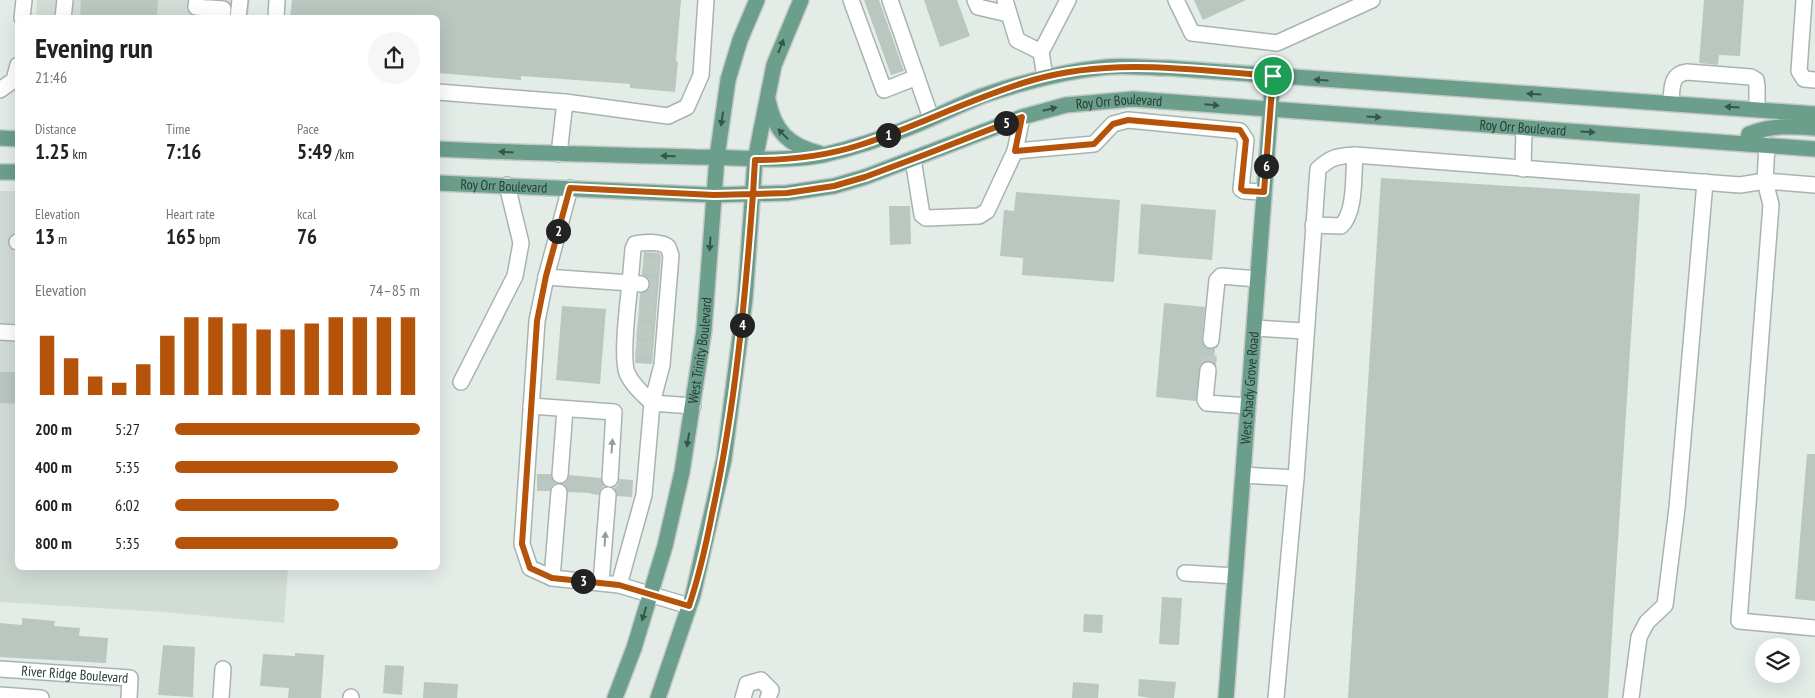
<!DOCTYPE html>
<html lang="en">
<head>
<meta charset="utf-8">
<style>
	body { margin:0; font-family:"PT Sans Narrow",sans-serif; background:#f6f6f6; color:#222; height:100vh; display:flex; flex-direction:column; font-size:19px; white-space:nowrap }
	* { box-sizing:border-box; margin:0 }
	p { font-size:16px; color:#767676 }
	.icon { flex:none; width:28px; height:28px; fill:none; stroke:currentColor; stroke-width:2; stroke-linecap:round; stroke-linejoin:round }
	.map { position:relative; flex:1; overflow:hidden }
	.panel { position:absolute; left:15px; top:15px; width:425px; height:555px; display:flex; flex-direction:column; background:#fff; border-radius:8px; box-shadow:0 5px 20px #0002 }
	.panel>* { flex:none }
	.controls { position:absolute; left:1755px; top:638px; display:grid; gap:10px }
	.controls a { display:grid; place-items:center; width:45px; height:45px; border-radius:50%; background:#fff; box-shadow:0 5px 20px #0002; font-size:25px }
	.pin { position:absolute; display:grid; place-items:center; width:42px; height:42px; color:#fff; margin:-21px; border:2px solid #fff; border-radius:50%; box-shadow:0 1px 5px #0007 }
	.km { position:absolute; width:25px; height:25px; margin:-12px; border-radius:50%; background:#222; color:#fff; font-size:14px; line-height:25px; text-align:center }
	.round { display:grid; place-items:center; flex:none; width:52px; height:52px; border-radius:26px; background:#f6f6f6 }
	.headline { display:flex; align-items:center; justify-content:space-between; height:85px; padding:0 20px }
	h1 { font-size:28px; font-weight:700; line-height:38px }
	.stats { display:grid; grid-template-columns:repeat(3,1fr); gap:8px; height:85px; padding:5px 20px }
	.stats div { display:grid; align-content:center }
	.stats b { font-size:21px; font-weight:700 }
	.stats small { font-size:14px; font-weight:400 }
	.stats p { font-size:14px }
	.chart { height:140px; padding:10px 20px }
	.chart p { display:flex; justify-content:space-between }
	.chart svg { width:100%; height:90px; margin-top:5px; stroke:#b45309; stroke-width:6 }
	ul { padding:0 20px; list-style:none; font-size:16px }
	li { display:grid; grid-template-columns:80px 60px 1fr; align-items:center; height:38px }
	li i { height:12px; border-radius:6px; background:#b45309 }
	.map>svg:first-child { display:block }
	.built { fill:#d2dcd6 }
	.building { fill:#b9c7c0 }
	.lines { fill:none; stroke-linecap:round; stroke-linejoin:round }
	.minor-tunnel { stroke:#bec9c4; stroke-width:15; stroke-dasharray:15 8; stroke-linecap:butt }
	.minor-casing { stroke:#a7b4ae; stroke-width:18 }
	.major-casing { stroke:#c2c9c6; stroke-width:18 }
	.minor { stroke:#fff; stroke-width:15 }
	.major { stroke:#6b9f8c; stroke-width:15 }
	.oneway { fill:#365649 }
	.oneway2 { fill:#929e99 }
	.route-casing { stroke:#fff; stroke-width:10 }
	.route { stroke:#b45309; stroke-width:6 }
	.labels { text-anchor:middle; stroke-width:4; stroke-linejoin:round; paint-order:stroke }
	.street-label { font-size:14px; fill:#243d33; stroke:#f4f9f6 }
</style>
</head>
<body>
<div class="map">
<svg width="1815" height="698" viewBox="0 0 1815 698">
	<rect width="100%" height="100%" fill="#e4ece8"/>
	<g class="built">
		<polygon points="37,0 250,0 248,17 36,18"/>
		<polygon points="0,191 18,191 18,568 288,568 284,623 163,612 0,602"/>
	</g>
	<g class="building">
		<polygon points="81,0 158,0 157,18 80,18"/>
		<polygon points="292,0 681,0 676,61 678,62 675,92 630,88 630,84 521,76 521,80 438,73 438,18 290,18"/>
		<polygon points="864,0 879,0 904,71 891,75"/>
		<polygon points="924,0 957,0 970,36 940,47"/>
		<polygon points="1194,0 1246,0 1203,20"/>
		<polygon points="1704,0 1744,0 1740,56 1719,55 1718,65 1699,63"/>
		<polygon points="1381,178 1640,194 1608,698 1348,698"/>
		<polygon points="1016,192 1120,200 1114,282 1022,275 1023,258 1000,256 1004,210 1014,211"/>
		<polygon points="1141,204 1216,210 1212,260 1138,254"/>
		<polygon points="889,206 910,206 911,244 890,245"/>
		<polygon points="644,252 659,253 661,256 652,364 635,363 640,293 648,290 650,284 647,277 642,275"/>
		<polygon points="1164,303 1205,307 1202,340 1206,348 1215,348 1214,363 1208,361 1200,365 1196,401 1156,397"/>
		<polygon points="562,306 606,309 600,384 556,380"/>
		<polygon points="0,372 18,372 18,404 0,403"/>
		<polygon points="1807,454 1815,454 1815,601 1795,599"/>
		<polygon points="537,474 551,474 552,479 556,483 552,486 550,491 537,491"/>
		<polygon points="569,475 601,478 604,486 601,489 599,495 591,494 591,493 568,492 567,488 563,484 567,481"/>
		<polygon points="619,479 633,480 632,497 617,496 614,488 618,485"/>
		<polygon points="1162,597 1182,598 1179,645 1159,644"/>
		<polygon points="1084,614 1103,615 1102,633 1083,632"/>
		<polygon points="22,618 55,621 54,626 80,628 79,636 108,638 106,663 0,657 0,623 22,625"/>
		<polygon points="163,645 195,647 193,697 158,695"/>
		<polygon points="295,653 324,655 321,698 288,698 289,688 260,686 263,654 295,656"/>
		<polygon points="385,665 404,666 402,695 383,693"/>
		<polygon points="1139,679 1176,682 1174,698 1150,698 1138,696"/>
		<polygon points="424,682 458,684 457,698 423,698"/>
		<polygon points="1073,682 1099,684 1098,698 1072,698"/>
	</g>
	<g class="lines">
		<g class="minor-tunnel">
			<polyline points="643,266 660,267"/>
			<polyline points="641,284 659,285"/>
			<polyline points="640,297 658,298"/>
			<polyline points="639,312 657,313"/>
			<polyline points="637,330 655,332"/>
			<polyline points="636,347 654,349"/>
			<polyline points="1208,370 1211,340"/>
		</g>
		<g class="minor-casing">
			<g id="minor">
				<polyline points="197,0 196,7 223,9 222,18"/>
				<polyline points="851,0 884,90 917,77"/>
				<polyline points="890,0 931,118"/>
				<polyline points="975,0 978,7 1008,14"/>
				<polyline points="1005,0 1017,40 1041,52"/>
				<polyline points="1176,0 1192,33 1277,43 1372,0"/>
				<polyline points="1804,0 1799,71 1804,79 1815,80"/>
				<polyline points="22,18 24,0"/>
				<polyline points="63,18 65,0"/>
				<polyline points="238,18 240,0"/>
				<polyline points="276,18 277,0"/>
				<polyline points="1045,77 1041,52 1068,0"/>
				<polyline points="0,90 14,80 18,65"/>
				<polyline points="438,92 565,102"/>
				<path d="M1671,103C1672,90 1670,74 1687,72L1751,77L1756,80L1757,86V109"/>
				<polyline points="1767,145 1765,181 1771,205 1739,621 1815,628"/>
				<polyline points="1015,151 1094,144 1113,124 1128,120 1240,131 1246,140 1241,189 1244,191 1264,192"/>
				<polyline points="559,154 565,102 668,116 687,107 701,75 706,0"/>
				<polyline points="913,159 922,215 926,218 979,216 987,211 1015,151 1022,117"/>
				<polyline points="1523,169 1524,128"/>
				<path d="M570,188L546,277L630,283C628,303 621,357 627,373C632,385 644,395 652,403"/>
				<path d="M1313,225L1341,226C1356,212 1353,176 1355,155"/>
				<polyline points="17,242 18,242"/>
				<polyline points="546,277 537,321 522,544 530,568 552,578 619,585"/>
				<path d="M641,284L630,283L633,249L635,244C642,242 662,241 668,247C669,249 670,253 671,255L662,365L652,403"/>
				<polyline points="1254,328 1305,331"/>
				<polyline points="0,332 18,333"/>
				<polyline points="1211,340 1217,280 1221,276 1258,279"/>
				<polyline points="1208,370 1205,400 1207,403 1248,406"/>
				<polyline points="461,382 515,276 521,243 507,185"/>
				<polyline points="531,406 614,412 610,479"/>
				<polyline points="560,475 565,409"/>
				<polyline points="1243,475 1296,478"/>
				<polyline points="1185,573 1235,576"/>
				<polyline points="552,578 559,492"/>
				<polyline points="601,583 608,495"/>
				<polyline points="689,606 619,585 644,495 652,403 693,406"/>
				<path id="s1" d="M0,669L130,678L129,698"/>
				<polyline points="0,695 41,698"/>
				<polyline points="221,698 223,669"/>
				<polyline points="351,698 351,697"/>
				<polyline points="743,698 747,684 761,680 771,690 768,698"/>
				<path d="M1276,698L1296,478L1318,169C1331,157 1337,156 1355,155L1740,185L1765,181L1815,185"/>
				<polyline points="1631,698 1639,637 1647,622 1665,605 1677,508 1705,182"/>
			</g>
		</g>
		<g class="major-casing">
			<g id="major">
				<path d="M768,100C774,131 789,146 819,153"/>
				<polyline points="0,138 18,139"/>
				<path d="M1747,143L1749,134C1771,125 1792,126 1815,128"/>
				<path d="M438,149C523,153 609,155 695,157C739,157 778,163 823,155C853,148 884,138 913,126C936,117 959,105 982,96C1023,82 1064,71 1107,67C1127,65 1148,68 1168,68L1815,114"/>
				<polyline points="0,172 18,172"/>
				<path id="s2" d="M438,183L713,195L787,193L834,186L865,177L1022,117L1066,105L1133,99L1815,149"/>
				<path id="s3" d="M615,698L634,648L665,546L682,472L704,330L717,157L728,80L740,40L757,0"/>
				<polyline points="658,698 693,595 724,459 745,299 755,160 774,65 801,0"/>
				<path id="s4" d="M1226,698L1273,76"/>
			</g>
		</g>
		<use href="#minor" class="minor"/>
		<use href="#major" class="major"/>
	</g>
	<defs><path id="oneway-solid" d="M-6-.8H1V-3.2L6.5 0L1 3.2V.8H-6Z" transform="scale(1.25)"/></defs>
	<g class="oneway">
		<use href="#oneway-solid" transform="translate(781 46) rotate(-68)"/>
		<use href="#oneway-solid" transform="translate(1321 80) rotate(-176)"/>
		<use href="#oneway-solid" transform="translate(1534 94) rotate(-176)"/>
		<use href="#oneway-solid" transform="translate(1212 105) rotate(5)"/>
		<use href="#oneway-solid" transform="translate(1732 107) rotate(-176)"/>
		<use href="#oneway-solid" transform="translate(1050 109) rotate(-14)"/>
		<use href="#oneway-solid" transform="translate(1374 117) rotate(4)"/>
		<use href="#oneway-solid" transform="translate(722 119) rotate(98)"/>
		<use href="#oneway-solid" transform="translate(1588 132) rotate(4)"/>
		<use href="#oneway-solid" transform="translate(783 134) rotate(-134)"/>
		<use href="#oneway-solid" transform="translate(506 152) rotate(-177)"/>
		<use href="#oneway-solid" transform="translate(668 156) rotate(-179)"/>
		<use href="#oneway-solid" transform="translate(710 244) rotate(94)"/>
		<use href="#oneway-solid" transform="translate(688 440) rotate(99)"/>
		<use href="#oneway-solid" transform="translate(644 614) rotate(107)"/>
	</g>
	<g class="oneway2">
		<use href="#oneway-solid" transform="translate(612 446) rotate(-86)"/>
		<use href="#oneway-solid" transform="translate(605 539) rotate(-86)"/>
	</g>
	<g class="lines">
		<g class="route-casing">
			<path id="route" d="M1273,76C1194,70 1111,57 1033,80C973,97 919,126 860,145C826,156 791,160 755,160L753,194L714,195L570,188L546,276L537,321L522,544L530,568L552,578L619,585L689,606C699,576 706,545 712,514C735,409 745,301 753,194L787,193L834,186L865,177L924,155L1022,117L1015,151L1094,144L1113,124L1128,120L1240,130L1246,140L1241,189L1244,191L1264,192L1273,76"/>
		</g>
		<use href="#route" class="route"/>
	</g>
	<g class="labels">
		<g class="street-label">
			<text dy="5" stroke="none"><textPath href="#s2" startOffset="696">Roy Orr Boulevard</textPath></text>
			<text dy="5" stroke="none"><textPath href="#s2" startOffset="1101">Roy Orr Boulevard</textPath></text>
			<text dy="5" stroke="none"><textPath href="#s2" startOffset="66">Roy Orr Boulevard</textPath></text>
			<text dy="5" stroke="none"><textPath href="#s3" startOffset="359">West Trinity Boulevard</textPath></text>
			<text dy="5" stroke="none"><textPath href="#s4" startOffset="311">West Shady Grove Road</textPath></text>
			<text dy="5" stroke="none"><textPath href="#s1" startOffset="75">River Ridge Boulevard</textPath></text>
		</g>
	</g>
</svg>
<div class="controls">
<a><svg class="icon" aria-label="layers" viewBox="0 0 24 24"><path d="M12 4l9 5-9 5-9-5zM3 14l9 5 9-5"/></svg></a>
</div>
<div class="pin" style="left:1273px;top:76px;background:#1e9e55"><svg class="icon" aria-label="arrive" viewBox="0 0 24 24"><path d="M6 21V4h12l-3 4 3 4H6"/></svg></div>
<b class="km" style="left:888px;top:135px">1</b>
<b class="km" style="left:558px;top:231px">2</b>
<b class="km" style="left:583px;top:581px">3</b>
<b class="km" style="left:742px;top:325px">4</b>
<b class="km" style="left:1006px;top:123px">5</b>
<b class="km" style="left:1266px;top:166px">6</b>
<section class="panel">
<div class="headline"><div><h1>Evening run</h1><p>21:46</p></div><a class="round"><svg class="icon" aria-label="share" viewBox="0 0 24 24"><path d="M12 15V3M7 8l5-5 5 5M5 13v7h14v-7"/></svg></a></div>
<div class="stats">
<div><p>Distance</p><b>1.25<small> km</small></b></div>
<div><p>Time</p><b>7:16</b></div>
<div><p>Pace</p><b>5:49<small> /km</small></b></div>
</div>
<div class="stats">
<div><p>Elevation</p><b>13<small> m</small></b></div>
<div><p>Heart rate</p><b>165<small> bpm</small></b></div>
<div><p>kcal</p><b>76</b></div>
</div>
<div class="chart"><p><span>Elevation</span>74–85 m</p>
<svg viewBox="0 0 160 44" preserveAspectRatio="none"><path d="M5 44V15M15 44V26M25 44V35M35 44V38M45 44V29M55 44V15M65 44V6M75 44V6M85 44V9M95 44V12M105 44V12M115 44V9M125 44V6M135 44V6M145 44V6M155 44V6"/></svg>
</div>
<ul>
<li><b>200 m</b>5:27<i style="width:100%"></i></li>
<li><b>400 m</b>5:35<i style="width:91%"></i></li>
<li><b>600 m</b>6:02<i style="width:67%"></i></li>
<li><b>800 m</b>5:35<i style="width:91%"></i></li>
</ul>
</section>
</div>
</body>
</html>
